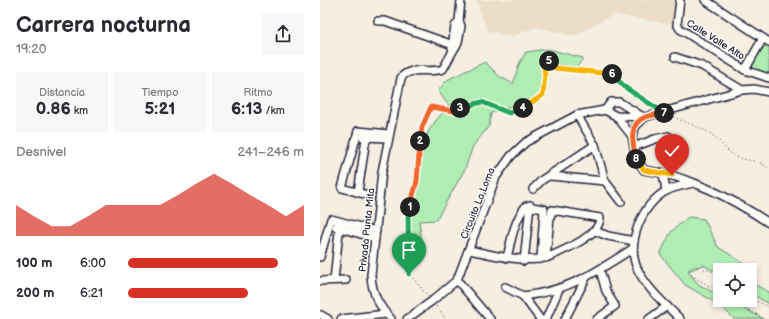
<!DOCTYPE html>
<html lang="es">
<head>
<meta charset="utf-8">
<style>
	body { margin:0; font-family:"Balsamiq Sans",sans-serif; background:#f7f7f7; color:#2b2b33; height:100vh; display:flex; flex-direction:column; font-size:15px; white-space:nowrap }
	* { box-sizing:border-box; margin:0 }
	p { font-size:13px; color:#7c7c81 }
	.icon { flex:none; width:22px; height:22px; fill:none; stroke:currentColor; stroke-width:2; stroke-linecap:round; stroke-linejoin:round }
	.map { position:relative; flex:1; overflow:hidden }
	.details { display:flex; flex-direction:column; background:#fff; width:320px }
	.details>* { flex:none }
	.tools { position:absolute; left:393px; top:263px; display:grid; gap:8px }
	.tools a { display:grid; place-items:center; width:44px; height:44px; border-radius:0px; background:#fff; box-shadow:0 2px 6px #0003; font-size:20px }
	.pin { position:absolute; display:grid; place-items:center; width:34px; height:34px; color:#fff; margin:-41px -17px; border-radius:50% 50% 50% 0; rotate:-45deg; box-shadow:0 0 4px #0007 }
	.pin .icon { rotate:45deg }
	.km { position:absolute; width:20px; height:20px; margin:-10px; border-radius:50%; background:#222; color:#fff; font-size:11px; line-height:20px; text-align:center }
	.round { display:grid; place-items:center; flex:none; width:42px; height:42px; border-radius:0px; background:#f7f7f7 }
	.summary { display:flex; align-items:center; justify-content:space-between; height:68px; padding:0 16px }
	h1 { font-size:22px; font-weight:600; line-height:30px }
	.stats { display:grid; grid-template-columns:repeat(3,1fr); gap:6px; height:68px; padding:4px 16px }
	.stats div { display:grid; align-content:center; border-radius:0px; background:#f7f7f7; text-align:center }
	.stats b { font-size:17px; font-weight:600 }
	.stats small { font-size:11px; font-weight:400 }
	.stats p { font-size:11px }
	.chart { height:112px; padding:8px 16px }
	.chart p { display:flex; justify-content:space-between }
	.chart svg { width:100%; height:72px; margin-top:4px; fill:#d93025; opacity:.7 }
	ul { padding:0 16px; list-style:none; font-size:13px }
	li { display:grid; grid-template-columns:64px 48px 1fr; align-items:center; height:30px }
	li i { height:10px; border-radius:5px; background:#d93025 }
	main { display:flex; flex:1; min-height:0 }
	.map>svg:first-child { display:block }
	.built { fill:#ebddc7 }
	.green { fill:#b0edb3; stroke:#698877 }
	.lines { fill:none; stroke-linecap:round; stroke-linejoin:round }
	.minor-casing { stroke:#22223b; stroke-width:10 }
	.path { stroke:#22223b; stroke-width:1; stroke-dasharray:1 3; stroke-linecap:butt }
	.minor { stroke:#fdfcf7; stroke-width:7 }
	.split-1-casing { stroke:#fff; stroke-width:8 }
	.split-2-casing { stroke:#fff; stroke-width:8 }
	.split-3-casing { stroke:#fff; stroke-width:8 }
	.split-4-casing { stroke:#fff; stroke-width:8 }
	.split-5-casing { stroke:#fff; stroke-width:8 }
	.split-6-casing { stroke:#fff; stroke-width:8 }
	.split-7-casing { stroke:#fff; stroke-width:8 }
	.split-8-casing { stroke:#fff; stroke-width:8 }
	.split-9-casing { stroke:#fff; stroke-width:8 }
	.split-1 { stroke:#22a559; stroke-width:5 }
	.split-2 { stroke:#f0652b; stroke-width:5 }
	.split-3 { stroke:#f0652b; stroke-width:5 }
	.split-4 { stroke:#22a559; stroke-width:5 }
	.split-5 { stroke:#f5b400; stroke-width:5 }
	.split-6 { stroke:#f5b400; stroke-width:5 }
	.split-7 { stroke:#22a559; stroke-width:5 }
	.split-8 { stroke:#f0652b; stroke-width:5 }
	.split-9 { stroke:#f5b400; stroke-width:5 }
	.labels { text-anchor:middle; stroke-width:3; stroke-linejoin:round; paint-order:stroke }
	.street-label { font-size:10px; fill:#22223b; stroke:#fdfcf7 }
</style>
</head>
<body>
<main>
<section class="details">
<div class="summary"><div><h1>Carrera nocturna</h1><p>19:20</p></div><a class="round"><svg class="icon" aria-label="share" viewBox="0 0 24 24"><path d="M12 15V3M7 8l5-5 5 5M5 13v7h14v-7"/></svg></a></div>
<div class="stats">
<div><p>Distancia</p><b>0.86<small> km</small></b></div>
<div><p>Tiempo</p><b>5:21</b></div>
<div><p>Ritmo</p><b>6:13<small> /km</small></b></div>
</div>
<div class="chart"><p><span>Desnivel</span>241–246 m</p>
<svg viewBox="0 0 160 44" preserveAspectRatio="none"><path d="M0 44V25L10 32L20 38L30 38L40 32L50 25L60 25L70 25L80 25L90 19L100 12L110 6L120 12L130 19L140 25L150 32L160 25V44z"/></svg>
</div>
<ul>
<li><b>100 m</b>6:00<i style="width:85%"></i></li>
<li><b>200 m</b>6:21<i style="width:68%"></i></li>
</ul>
</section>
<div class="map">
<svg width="449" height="319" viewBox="0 0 449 319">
	<rect width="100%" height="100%" fill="#f5eee1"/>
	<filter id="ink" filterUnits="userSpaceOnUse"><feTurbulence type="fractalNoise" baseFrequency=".025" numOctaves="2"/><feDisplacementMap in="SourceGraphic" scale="8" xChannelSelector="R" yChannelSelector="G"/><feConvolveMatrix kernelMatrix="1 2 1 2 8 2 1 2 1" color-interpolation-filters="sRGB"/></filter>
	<g filter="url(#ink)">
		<polygon class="built" points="153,0 357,0 354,25 294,14 254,36 215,27 191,37 168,31 157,3"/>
		<g class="green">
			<polygon points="448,44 449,44 449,74 433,69 432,66 439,53"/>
			<polygon points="228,49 263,58 256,69 222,60 223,95 171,113 169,126 153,146 145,169 116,220 99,221 103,250 89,255 91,203 108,132 117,119 129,106 118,91 127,80 165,62 179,76 193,84 199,64 206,52"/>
			<polygon points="368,217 384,219 398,247 425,264 425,270 400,270 400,274 383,265 368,271 378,284 400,296 400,300 407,300 444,319 414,319 400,305 365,285 340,254 351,232"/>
			<polygon points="430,282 449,292 449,304 430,293"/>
		</g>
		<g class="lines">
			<g class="minor-casing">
				<g id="minor">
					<polyline points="360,0 357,24 360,29 425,70 449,78"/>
					<polyline points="385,0 449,42"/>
					<polyline points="58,21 65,21 136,46"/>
					<polyline points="132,48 135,26 139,21"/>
					<polyline points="355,57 382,66 422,90"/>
					<polyline points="425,70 443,38"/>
					<polyline points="285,110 291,102 299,102 323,117"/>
					<polyline points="257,115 275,145 285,181 301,202"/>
					<path d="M296,116L312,136L316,159L324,170C370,176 411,198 449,223"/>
					<polyline points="312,136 316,126 325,117"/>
					<polyline points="43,137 68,138"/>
					<polyline points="314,147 335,139 348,136"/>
					<polyline points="343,173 346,191"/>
					<polyline points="230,176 285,181"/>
					<polyline points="213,189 222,180 275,145"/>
					<polyline points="38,192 47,132"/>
					<polyline points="51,196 22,188 38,131 69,134"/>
					<path d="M232,210L280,218C280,236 242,251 226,258L230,218Z"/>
					<polyline points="16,227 55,238"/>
					<polyline points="275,231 288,236 314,241"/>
					<path d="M149,250C173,255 196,261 221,259L224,209L206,206C194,220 191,241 187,258"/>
					<polyline points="0,257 11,219 56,231"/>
					<polyline points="204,261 210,205"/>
					<polyline points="14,280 20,222"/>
					<polyline points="137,280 170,319"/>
					<polyline points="0,281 26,280"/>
					<polyline points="185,287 203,296 220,319"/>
					<path d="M203,296C248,291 275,273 312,249"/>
					<polyline points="1,315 8,319"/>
					<polyline points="21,319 66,314"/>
					<path d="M71,319C58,305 52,293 51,275L62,172L81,78C91,65 108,74 123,69L138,42L141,26L139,21L141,0"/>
					<polyline points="87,319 112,301 137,280 176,177 191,156 206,142 257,115 285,110 296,116 325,117 422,90 434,89 449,92"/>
					<polyline points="226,319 239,289"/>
					<polyline points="245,319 267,276"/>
					<polyline points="277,319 295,306 286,291 280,270"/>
					<polyline points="329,319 347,306"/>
					<path d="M360,319C345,304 326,288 317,268C306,242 322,205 346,191C354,187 365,185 373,183"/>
				</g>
			</g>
			<g class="path">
				<path d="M350,115C365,123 381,126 395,137C402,143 407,152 415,156C429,163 437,157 449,169"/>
				<polyline points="400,274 375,266 368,270 372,276 400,292"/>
				<polyline points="109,297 89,274 88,217 97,181 102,127 111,107 134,111 145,106 162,102 189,113 203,108 223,95 225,74 222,60 228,60 235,68 293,74 306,88 335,107"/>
				<polyline points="430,298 449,307"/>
				<polyline points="412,300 444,319"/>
				<polyline points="116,306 126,319"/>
			</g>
			<use href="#minor" class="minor"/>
		</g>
	</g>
	<g class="lines" filter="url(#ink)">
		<g class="split-1-casing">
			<polyline id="split-1" points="89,274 88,217 90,207"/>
		</g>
		<g class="split-2-casing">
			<polyline id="split-2" points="90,207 97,181 100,141"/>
		</g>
		<g class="split-3-casing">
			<polyline id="split-3" points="100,141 102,127 111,107 134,111 140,108"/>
		</g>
		<g class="split-4-casing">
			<polyline id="split-4" points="140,108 162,102 189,113 203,108"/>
		</g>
		<g class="split-5-casing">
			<polyline id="split-5" points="203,108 223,95 225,74 222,60 229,61"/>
		</g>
		<g class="split-6-casing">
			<polyline id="split-6" points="229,61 235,68 292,74"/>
		</g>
		<g class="split-7-casing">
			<polyline id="split-7" points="292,74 306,88 344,113"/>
		</g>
		<g class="split-8-casing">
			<path id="split-8" d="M316,159C313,144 307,125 325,117C331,115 338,115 344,113"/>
		</g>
		<g class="split-9-casing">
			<polyline id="split-9" points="316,159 324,170 352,175"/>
		</g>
		<use href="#split-1" class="split-1"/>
		<use href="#split-2" class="split-2"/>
		<use href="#split-3" class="split-3"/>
		<use href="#split-4" class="split-4"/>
		<use href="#split-5" class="split-5"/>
		<use href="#split-6" class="split-6"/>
		<use href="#split-7" class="split-7"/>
		<use href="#split-8" class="split-8"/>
		<use href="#split-9" class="split-9"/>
	</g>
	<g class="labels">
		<g class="street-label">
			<text transform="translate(396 39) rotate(32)" y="4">Calle Valle Alto</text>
			<text transform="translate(157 203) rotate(-68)" y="4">Circuito La Loma</text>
			<text transform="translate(46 230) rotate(-84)" y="4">Privada Punta Mita</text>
		</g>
	</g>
</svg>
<div class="tools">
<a><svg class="icon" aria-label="locate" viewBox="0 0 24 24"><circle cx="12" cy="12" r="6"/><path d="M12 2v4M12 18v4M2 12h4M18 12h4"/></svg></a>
</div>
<div class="pin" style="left:89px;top:274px;background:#1e9e55"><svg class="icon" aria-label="arrive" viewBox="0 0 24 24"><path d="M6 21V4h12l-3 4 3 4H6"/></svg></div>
<div class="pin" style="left:352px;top:175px;background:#d93025"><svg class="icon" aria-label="check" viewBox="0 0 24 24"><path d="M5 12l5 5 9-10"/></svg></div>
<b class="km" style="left:90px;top:207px">1</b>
<b class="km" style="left:100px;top:141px">2</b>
<b class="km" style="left:140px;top:108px">3</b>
<b class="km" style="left:203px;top:108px">4</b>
<b class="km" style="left:229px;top:61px">5</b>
<b class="km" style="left:292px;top:74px">6</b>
<b class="km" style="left:344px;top:113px">7</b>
<b class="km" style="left:316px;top:159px">8</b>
</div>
</main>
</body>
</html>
